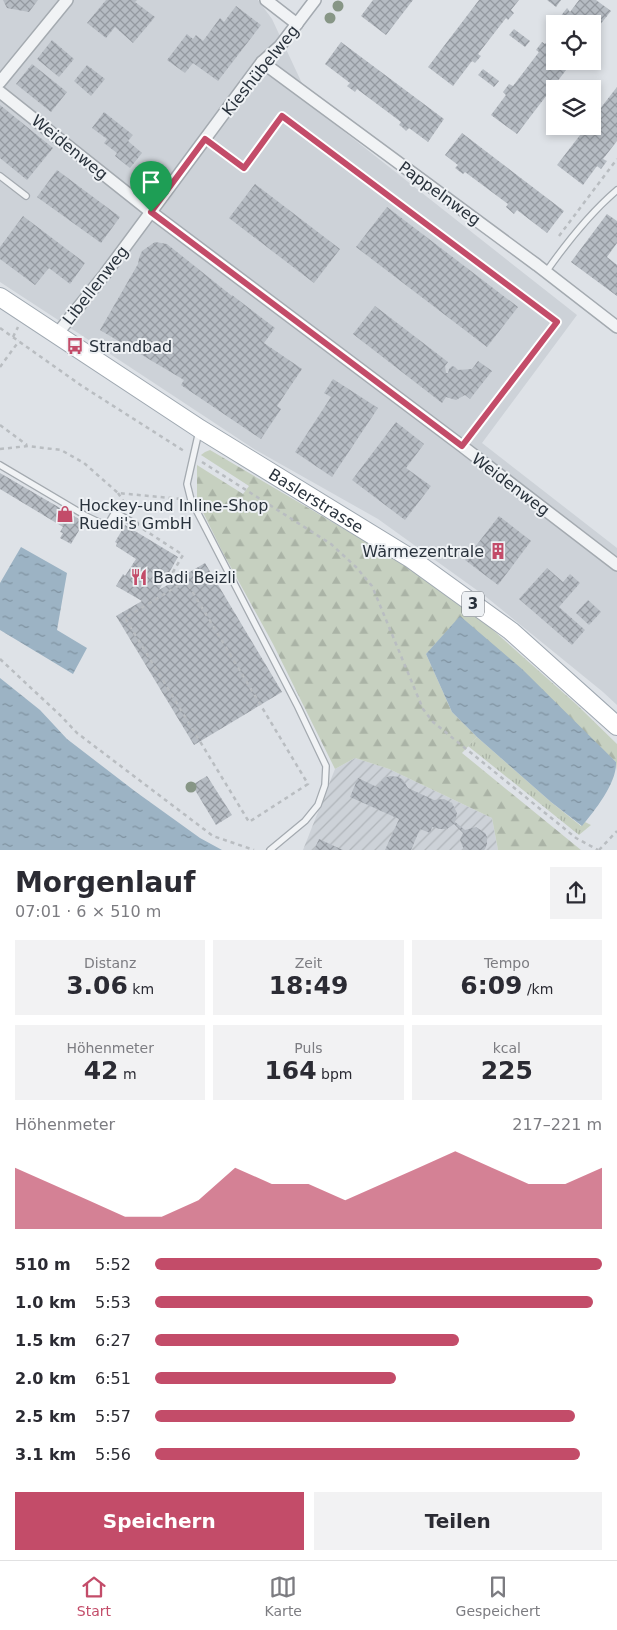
<!DOCTYPE html>
<html lang="de">
<head>
<meta charset="utf-8">
<style>
	body { margin:0; font-family:"DejaVu Sans",sans-serif; background:#f2f2f3; color:#2b2b33; height:100vh; display:flex; flex-direction:column; font-size:19px; white-space:nowrap }
	* { box-sizing:border-box; margin:0 }
	p { font-size:16px; color:#7c7c81 }
	.icon { flex:none; width:28px; height:28px; fill:none; stroke:currentColor; stroke-width:2; stroke-linecap:round; stroke-linejoin:round }
	.map { position:relative; height:850px; overflow:hidden }
	.details { display:flex; flex-direction:column; background:#fff; flex:1 }
	.details>* { flex:none }
	.buttons { position:absolute; left:546px; top:15px; display:grid; gap:10px }
	.buttons a { display:grid; place-items:center; width:55px; height:55px; border-radius:0px; background:#fff; box-shadow:0 2px 8px #0003; font-size:25px }
	.pin { position:absolute; display:grid; place-items:center; width:42px; height:42px; color:#fff; margin:-51px -21px; border-radius:50% 50% 50% 0; rotate:-45deg; box-shadow:0 0 5px #0007 }
	.pin .icon { rotate:45deg }
	.round { display:grid; place-items:center; flex:none; width:52px; height:52px; border-radius:0px; background:#f2f2f3 }
	.summary { display:flex; align-items:center; justify-content:space-between; height:85px; padding:0 15px }
	h1 { font-size:28px; font-weight:800; line-height:38px }
	.metrics { display:grid; grid-template-columns:repeat(3,1fr); gap:8px; height:85px; padding:5px 15px }
	.metrics div { display:grid; align-content:center; border-radius:0px; background:#f2f2f3; text-align:center }
	.metrics b { font-size:25px; font-weight:800 }
	.metrics small { font-size:14px; font-weight:400 }
	.metrics p { font-size:14px }
	.chart { height:140px; padding:10px 15px }
	.chart p { display:flex; justify-content:space-between }
	.chart svg { width:100%; height:90px; margin-top:5px; fill:#c34c69; opacity:.7 }
	.button { display:flex; gap:10px; margin-top:auto; padding:10px 15px }
	.button a { flex:1; height:58px; border-radius:0px; background:#c34c69; color:#fff; font-size:20px; font-weight:800; line-height:58px; text-align:center }
	.button a+a { background:#f2f2f3; color:#2b2b33 }
	ul { padding:0 15px; list-style:none; font-size:16px }
	li { display:grid; grid-template-columns:80px 60px 1fr; align-items:center; height:38px }
	li i { height:12px; border-radius:6px; background:#c34c69 }
	.tab-bar { display:flex; justify-content:space-around; align-items:center; height:70px; border-top:1px solid #e1e1e2; background:#fff; font-size:14px; color:#7c7c81 }
	.tab-bar a { display:grid; justify-items:center; gap:2px }
	.tab-bar .current { color:#c34c69 }
	.map>svg:first-child { display:block }
	.built { fill:#cdd2d8 }
	.industrial { fill:url(#industrial-furrows) }
	.grass { fill:url(#grass-tufts) }
	.forest { fill:url(#forest-firs) }
	.water { fill:url(#water-ripples) }
	.building { fill:url(#building-cross-hatch) }
	.lines { fill:none; stroke-linecap:round; stroke-linejoin:round }
	.service-casing { stroke:#a4aab0; stroke-width:8 }
	.minor-casing { stroke:#a4aab0; stroke-width:14 }
	.primary-casing { stroke:#9fa8b1; stroke-width:20 }
	.path { stroke:#b9bdc1; stroke-width:2.5; stroke-dasharray:4 4; stroke-linecap:butt }
	.service { stroke:#f1f3f5; stroke-width:5.5 }
	.minor { stroke:#f1f3f5; stroke-width:11 }
	.primary { stroke:#fff; stroke-width:18 }
	.tree { fill:#879686 }
	.route-casing { stroke:#fff; stroke-width:10 }
	.route { stroke:#c34c69; stroke-width:6 }
	.labels { text-anchor:middle; stroke-width:4; stroke-linejoin:round; paint-order:stroke }
	.shield { fill:#eef1f4; stroke:#646b73; stroke-width:1 }
	.shield-label { font-size:15px; font-weight:bold; fill:#29323c }
	.street-label { font-size:16px; fill:#29323c; stroke:#eef1f4 }
	.poi-label { font-size:16px; fill:#29323c; stroke:#eef1f4; text-anchor:start }
</style>
</head>
<body>
<div class="map">
<svg width="617" height="850" viewBox="0 0 617 850">
	<defs>
		<pattern id="industrial-furrows" width="10" height="10" patternUnits="userSpaceOnUse" patternTransform="scale(1.25)"><rect width="10" height="10" fill="#cdd2d8"/><path d="M-1 1l2-2M0 10L10 0M9 11l2-2" fill="none" stroke="#b0b5ba"/></pattern>
		<pattern id="grass-tufts" width="24" height="20" patternUnits="userSpaceOnUse" patternTransform="scale(1.25)"><rect width="24" height="20" fill="#c6d0c0"/><path d="M3 7l-1-3M5 7V3M7 7l1-3M15 17l-1-3M17 17v-4M19 17l1-3" fill="none" stroke="#aab3a6"/></pattern>
		<pattern id="forest-firs" width="22" height="20" patternUnits="userSpaceOnUse" patternTransform="scale(1.25)"><rect width="22" height="20" fill="#c6d0c0"/><path d="M5 1l3.5 6h-7zM16 11l3.5 6h-7z" fill="#aab3a6"/></pattern>
		<pattern id="water-ripples" width="26" height="14" patternUnits="userSpaceOnUse" patternTransform="scale(1.25)"><rect width="26" height="14" fill="#9cb3c4"/><path d="M2 4q2-2 4 0t4 0M15 11q2-2 4 0t4 0" fill="none" stroke="#7f92a0"/></pattern>
		<pattern id="building-cross-hatch" width="8" height="8" patternUnits="userSpaceOnUse" patternTransform="scale(1.25)"><rect width="8" height="8" fill="#b6bcc3"/><path d="M0 0l8 8M0 8l8-8" fill="none" stroke="#9499a0"/></pattern>
	</defs>
	<rect width="100%" height="100%" fill="#dee2e7"/>
	<polygon class="built" points="0,0 258,0 272,19 313,107 577,315 482,443 617,548 617,705 603,692 485,596 378,519 254,449 101,348 0,282"/>
	<polygon class="industrial" points="355,758 389,769 492,818 498,850 303,850 335,769"/>
	<polygon class="grass" points="477,737 551,802 581,826 585,822 591,825 579,835 468,746"/>
	<polygon class="forest" points="210,450 395,559 484,622 576,704 617,744 617,771 616,762 460,617 426,654 452,712 477,737 462,753 581,850 498,850 492,818 389,769 355,758 335,769 273,644 222,551 197,500 197,465 243,494 249,486 201,455 205,452"/>
	<g class="water">
		<polygon points="21,547 67,573 57,630 87,648 73,674 0,630 0,583"/>
		<path d="M460,616L522,669L616,762C617,783 595,810 582,826L551,802L477,737L452,712L426,654Z"/>
		<polygon points="0,678 40,710 67,739 136,792 200,838 222,850 0,850"/>
	</g>
	<g class="building">
		<polygon points="3,0 38,0 29,12 7,8"/>
		<polygon points="106,0 137,0 135,2 155,17 133,43 115,27 106,38 87,23"/>
		<polygon points="373,0 413,0 386,35 361,16"/>
		<polygon points="479,0 519,0 511,10 514,13 508,20 506,18 478,54 481,56 475,63 472,61 453,86 428,67"/>
		<polygon points="547,0 561,0 556,7"/>
		<polygon points="579,0 596,0 611,11 592,35 592,24 561,24 564,20 560,17 567,8 570,12"/>
		<polygon points="236,6 261,25 218,81 193,63 185,73 167,60 187,34 193,39 196,35 203,41 220,18 224,22"/>
		<polygon points="514,29 530,41 525,47 509,35"/>
		<polygon points="555,31 555,61 573,61 517,134 491,115 506,95 503,92 509,84 513,86 539,52 536,50 542,42 545,44"/>
		<polygon points="52,40 74,59 59,77 37,59"/>
		<polygon points="341,42 444,119 428,142 409,128 406,131 402,127 399,125 401,122 357,89 355,92 347,86 350,83 325,64"/>
		<polygon points="32,64 67,92 51,112 16,84"/>
		<polygon points="87,65 105,79 91,96 74,81"/>
		<polygon points="483,69 499,81 494,87 478,75"/>
		<polygon points="617,87 617,141 603,159 607,161 601,169 597,166 583,185 557,165 587,126 592,126 592,119"/>
		<polygon points="0,105 53,148 27,180 0,158"/>
		<polygon points="104,112 133,135 128,141 142,153 130,168 115,156 117,153 104,143 107,139 92,128"/>
		<polygon points="462,133 564,211 547,233 517,210 514,214 506,207 508,204 465,172 463,174 455,168 458,165 445,155"/>
		<polygon points="57,170 120,217 101,243 37,197"/>
		<polygon points="255,184 340,249 314,283 229,218"/>
		<polygon points="387,207 518,307 487,347 356,247"/>
		<polygon points="607,214 617,221 617,243 607,257 617,265 617,296 571,262"/>
		<polygon points="23,216 85,263 70,284 49,268 35,285 0,259 0,247"/>
		<polygon points="155,242 167,244 232,296 232,295 275,328 264,343 302,369 277,406 281,409 261,439 181,385 184,380 100,330 138,264 139,258 142,251"/>
		<polygon points="375,306 448,362 445,366 446,373 448,373 449,369 452,366 455,367 458,370 472,369 478,361 492,371 470,399 465,395 456,400 446,397 442,403 353,334"/>
		<polygon points="333,379 378,408 332,477 295,452 331,397 324,393"/>
		<polygon points="396,422 424,444 406,468 431,486 405,520 352,480"/>
		<polygon points="0,473 84,522 71,544 60,538 63,533 60,532 63,527 0,489"/>
		<polygon points="499,516 531,541 498,585 465,560"/>
		<polygon points="125,525 178,557 159,590 205,563 282,692 194,745 116,616 142,601 116,586 123,574 125,576 136,559 116,546 117,543 115,542"/>
		<polygon points="547,568 563,582 570,574 580,583 559,607 585,630 572,645 519,599"/>
		<polygon points="588,600 601,612 589,625 576,613"/>
		<polygon points="207,776 232,815 216,825 192,785"/>
		<polygon points="390,776 399,777 403,780 408,788 434,800 444,799 452,803 457,813 455,822 465,830 476,827 485,833 487,837 487,844 485,849 484,850 464,850 460,840 463,833 454,824 447,829 440,829 432,827 430,833 420,829 411,850 385,850 399,819 350,797 358,778 377,787 384,778"/>
		<polygon points="319,839 343,850 314,850"/>
	</g>
	<g class="lines">
		<g class="service-casing">
			<g id="service">
				<polyline points="205,139 244,168 282,116 557,322 462,446"/>
				<polyline points="0,176 26,196"/>
				<path d="M546,272C567,242 589,214 617,190"/>
				<polyline points="199,431 187,484 191,500 298,707 326,766 325,785 318,805 305,821 270,850"/>
				<polyline points="0,465 86,516 107,526 115,512 135,524"/>
			</g>
		</g>
		<g class="minor-casing">
			<g id="minor">
				<polyline points="266,0 297,24"/>
				<polyline points="262,62 537,265 617,327"/>
				<polyline points="0,82 67,0"/>
				<polyline points="0,92 151,212 462,446 617,565"/>
				<polyline points="57,334 105,274 262,62 280,46 315,0"/>
			</g>
		</g>
		<g class="primary-casing">
			<g id="primary">
				<path id="s1" d="M0,297L200,429L410,558L511,631L617,726"/>
			</g>
		</g>
		<g class="path">
			<polyline points="559,236 617,159"/>
			<polyline points="0,328 82,386 184,451"/>
			<polyline points="13,337 18,327"/>
			<polyline points="0,367 19,341"/>
			<polyline points="0,425 27,445"/>
			<polyline points="0,449 28,446 61,450 84,463 118,493 181,499"/>
			<polyline points="202,462 331,544 356,567 372,586 423,709 433,722 576,838 598,850"/>
			<polyline points="118,493 128,508"/>
			<polyline points="143,529 183,555 173,572 186,581 308,784 249,822 125,618 186,581"/>
			<polyline points="0,659 61,716 77,733 213,836 254,850"/>
			<polyline points="599,850 617,831"/>
		</g>
		<use href="#service" class="service"/>
		<use href="#minor" class="minor"/>
		<use href="#primary" class="primary"/>
	</g>
	<g class="tree">
		<circle cx="338" cy="6" r="5.5"/>
		<circle cx="330" cy="18" r="5.5"/>
		<circle cx="191" cy="787" r="5.5"/>
	</g>
	<g class="lines">
		<g class="route-casing">
			<polygon id="route" points="282,116 557,322 462,446 151,212 205,139 244,168"/>
		</g>
		<use href="#route" class="route"/>
	</g>
	<defs>
		<g id="bus-bare" transform="scale(1.35)"><path d="M-5-6H5V4H4V6H2V4H-2V6H-4V4H-5ZM-3.5-4V0h7V-4ZM-3.5 1.2v1.5H-2V1.2ZM2 1.2v1.5H3.5V1.2Z" fill="#c34c69" stroke="#eef1f4" stroke-width="2.5" paint-order="stroke"/></g>
		<g id="shop-bare" transform="scale(1.35)"><path d="M-5-2.5h2.3a2.7 3.5 0 0 1 5.4 0H5L5.5 6h-11ZM-1.5-2.5h3a1.5 2.3 0 0 0-3 0Z" fill="#c34c69" stroke="#eef1f4" stroke-width="2.5" paint-order="stroke"/></g>
		<g id="building-bare" transform="scale(1.35)"><path d="M-4-6H4V6H1V3H-1V6H-4ZM-2.5-4.3h1.7v1.8h-1.7ZM.8-4.3h1.7v1.8H.8ZM-2.5-1h1.7V.8h-1.7ZM.8-1h1.7V.8H.8Z" fill="#c34c69" stroke="#eef1f4" stroke-width="2.5" paint-order="stroke"/></g>
		<g id="restaurant-bare" transform="scale(1.35)"><path d="M-5-6h1v4h1v-4h1v4h1v-4h1v5L-1.5 .5V6h-2V.5L-5-1ZM5-6V6H3V1.5H1.5Q1.5-4 5-6Z" fill="#c34c69" stroke="#eef1f4" stroke-width="2.5" paint-order="stroke"/></g>
	</defs>
	<g fill-rule="evenodd">
		<use href="#bus-bare" x="75" y="346"/>
		<use href="#shop-bare" x="65" y="514"/>
		<use href="#building-bare" x="498" y="551"/>
		<use href="#restaurant-bare" x="139" y="577"/>
	</g>
	<g class="labels">
		<rect class="shield" x="462" y="591.5" width="22" height="25" rx="4"/>
		<g class="shield-label">
			<text x="473" y="609">3</text>
		</g>
		<g class="street-label">
			<text transform="translate(260 70) rotate(-51)" y="6">Kieshübelweg</text>
			<text transform="translate(70 147) rotate(39)" y="6">Weidenweg</text>
			<text transform="translate(440 193) rotate(36)" y="6">Pappelnweg</text>
			<text transform="translate(95 285) rotate(-52)" y="6">Libellenweg</text>
			<text transform="translate(511 484) rotate(37)" y="6">Weidenweg</text>
			<text dy="6" stroke="none"><textPath href="#s1" startOffset="376">Baslerstrasse</textPath></text>
		</g>
		<g class="poi-label">
			<text x="89" y="352">Strandbad</text>
			<text x="79" y="511">Hockey-und Inline-Shop<tspan x="79" dy="18">Ruedi's GmbH</tspan></text>
			<text x="484" y="557" text-anchor="end">Wärmezentrale</text>
			<text x="153" y="583">Badi Beizli</text>
		</g>
	</g>
</svg>
<div class="buttons">
<a><svg class="icon" aria-label="locate" viewBox="0 0 24 24"><circle cx="12" cy="12" r="6"/><path d="M12 2v4M12 18v4M2 12h4M18 12h4"/></svg></a>
<a><svg class="icon" aria-label="layers" viewBox="0 0 24 24"><path d="M12 4l9 5-9 5-9-5zM3 14l9 5 9-5"/></svg></a>
</div>
<div class="pin" style="left:151px;top:212px;background:#1e9e55"><svg class="icon" aria-label="arrive" viewBox="0 0 24 24"><path d="M6 21V4h12l-3 4 3 4H6"/></svg></div>
</div>
<section class="details">
<div class="summary"><div><h1>Morgenlauf</h1><p>07:01 · 6 × 510 m</p></div><a class="round"><svg class="icon" aria-label="share" viewBox="0 0 24 24"><path d="M12 15V3M7 8l5-5 5 5M5 13v7h14v-7"/></svg></a></div>
<div class="metrics">
<div><p>Distanz</p><b>3.06<small> km</small></b></div>
<div><p>Zeit</p><b>18:49</b></div>
<div><p>Tempo</p><b>6:09<small> /km</small></b></div>
</div>
<div class="metrics">
<div><p>Höhenmeter</p><b>42<small> m</small></b></div>
<div><p>Puls</p><b>164<small> bpm</small></b></div>
<div><p>kcal</p><b>225</b></div>
</div>
<div class="chart"><p><span>Höhenmeter</span>217–221 m</p>
<svg viewBox="0 0 160 44" preserveAspectRatio="none"><path d="M0 44V14L10 22L20 30L30 38L40 38L50 30L60 14L70 22L80 22L90 30L100 22L110 14L120 6L130 14L140 22L150 22L160 14V44z"/></svg>
</div>
<ul>
<li><b>510 m</b>5:52<i style="width:100%"></i></li>
<li><b>1.0 km</b>5:53<i style="width:98%"></i></li>
<li><b>1.5 km</b>6:27<i style="width:68%"></i></li>
<li><b>2.0 km</b>6:51<i style="width:54%"></i></li>
<li><b>2.5 km</b>5:57<i style="width:94%"></i></li>
<li><b>3.1 km</b>5:56<i style="width:95%"></i></li>
</ul>
<div class="button"><a>Speichern</a><a>Teilen</a></div>
</section>
<nav class="tab-bar">
<a class="current"><svg class="icon" aria-label="home" viewBox="0 0 24 24"><path d="M3 11l9-7 9 7M6 9v11h12V9"/></svg>Start</a>
<a><svg class="icon" aria-label="map" viewBox="0 0 24 24"><path d="M3 6l6-2 6 2 6-2v14l-6 2-6-2-6 2zM9 4v14M15 6v14"/></svg>Karte</a>
<a><svg class="icon" aria-label="saved" viewBox="0 0 24 24"><path d="M7 4h10v16l-5-4-5 4z"/></svg>Gespeichert</a>
</nav>
</body>
</html>
